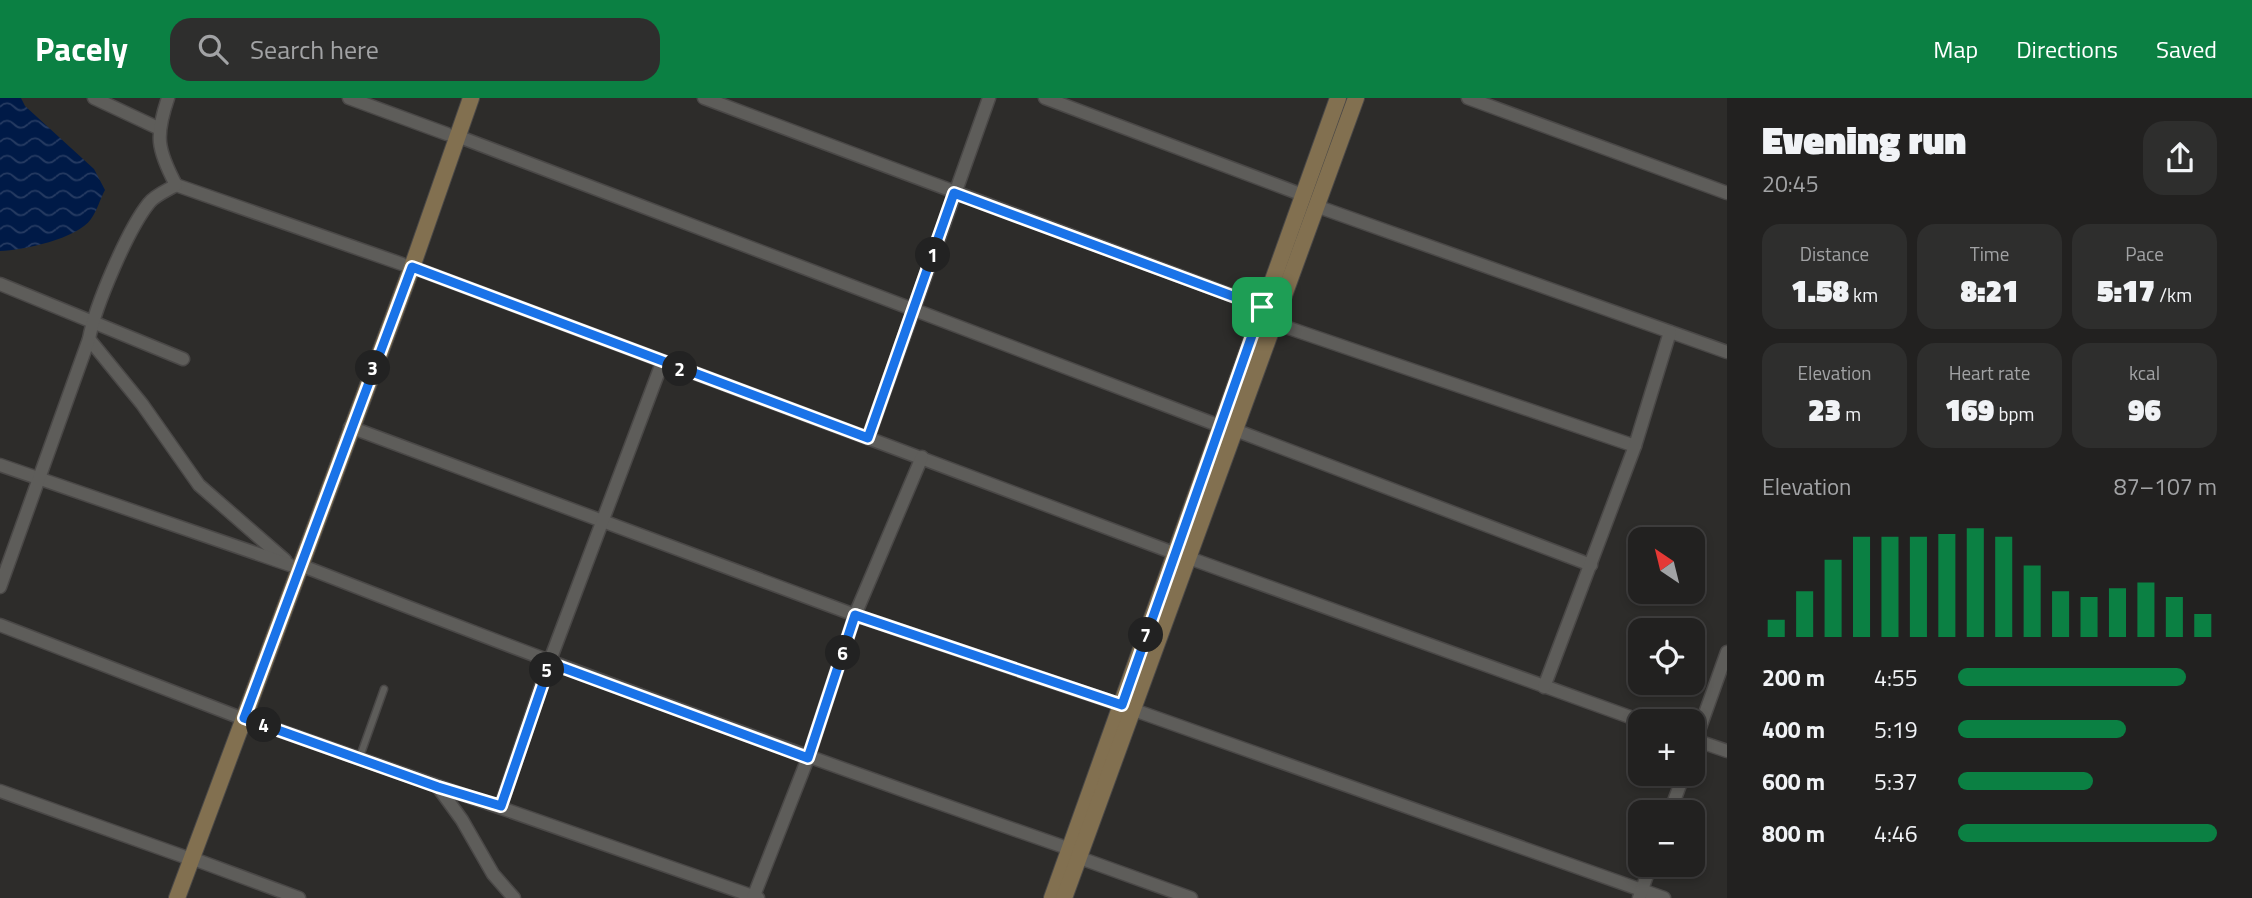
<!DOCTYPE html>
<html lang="en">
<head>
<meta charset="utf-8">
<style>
	body { margin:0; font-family:"Titillium Web",sans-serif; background:#2e2e2d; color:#f1f3f6; height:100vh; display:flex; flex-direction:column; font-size:26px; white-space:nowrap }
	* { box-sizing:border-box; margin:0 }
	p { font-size:23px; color:#a2a3a5 }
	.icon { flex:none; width:38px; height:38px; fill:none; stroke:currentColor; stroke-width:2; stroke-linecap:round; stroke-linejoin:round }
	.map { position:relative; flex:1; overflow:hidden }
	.drawer { display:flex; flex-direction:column; background:#222120; width:525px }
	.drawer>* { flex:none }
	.needle { width:46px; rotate:325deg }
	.buttons { position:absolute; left:1628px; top:429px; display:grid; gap:14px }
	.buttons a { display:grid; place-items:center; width:77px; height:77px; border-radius:14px; background:#222120; box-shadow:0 4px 10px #0003,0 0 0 2px #3f3e3e; font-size:35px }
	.pin { position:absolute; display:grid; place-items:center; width:60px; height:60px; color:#fff; margin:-30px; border-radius:14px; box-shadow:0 4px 10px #0006 }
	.km { position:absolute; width:35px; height:35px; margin:-18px; border-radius:50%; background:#222; color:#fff; font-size:19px; line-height:35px; text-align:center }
	.round { display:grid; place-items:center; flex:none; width:74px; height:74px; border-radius:21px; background:#2e2e2d }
	.overview { display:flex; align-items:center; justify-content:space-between; height:119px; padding:0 35px }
	h1 { font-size:38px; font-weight:800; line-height:52px }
	.metrics { display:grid; grid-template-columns:repeat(3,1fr); gap:10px; height:119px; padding:7px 35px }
	.metrics div { display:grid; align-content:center; border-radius:18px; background:#2e2e2d; text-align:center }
	.metrics b { font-size:30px; font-weight:800 }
	.metrics small { font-size:19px; font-weight:400 }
	.metrics p { font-size:19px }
	.chart { height:196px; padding:14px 35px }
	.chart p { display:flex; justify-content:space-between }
	.chart svg { width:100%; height:126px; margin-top:7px; stroke:#0b8043; stroke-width:6 }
	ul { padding:0 35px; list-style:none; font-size:23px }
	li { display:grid; grid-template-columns:112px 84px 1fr; align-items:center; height:52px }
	li i { height:18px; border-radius:9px; background:#0b8043 }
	header { display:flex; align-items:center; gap:42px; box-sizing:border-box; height:98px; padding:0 35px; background:#0b8043; color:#fff }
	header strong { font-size:33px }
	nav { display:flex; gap:38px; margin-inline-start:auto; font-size:24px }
	.search { width:490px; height:63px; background:#2e2e2d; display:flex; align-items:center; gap:18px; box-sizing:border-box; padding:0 24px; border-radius:21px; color:#a2a3a5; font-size:26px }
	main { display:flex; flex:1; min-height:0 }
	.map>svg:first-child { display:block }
	.water { fill:url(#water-waves) }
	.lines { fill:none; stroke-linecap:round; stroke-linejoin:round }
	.lane-casing { stroke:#4a4847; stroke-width:9 }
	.street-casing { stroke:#4a4847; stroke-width:15 }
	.secondary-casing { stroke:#4a4847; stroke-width:18 }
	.lane { stroke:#5e5d5a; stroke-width:6 }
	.street { stroke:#5e5d5a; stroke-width:12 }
	.secondary { stroke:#827050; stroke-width:16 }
	.route-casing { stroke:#fff; stroke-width:14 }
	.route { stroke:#1a73e8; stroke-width:9 }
</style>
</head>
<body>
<header>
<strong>Pacely</strong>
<div class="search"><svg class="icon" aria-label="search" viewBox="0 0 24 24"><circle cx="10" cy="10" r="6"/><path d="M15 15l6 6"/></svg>Search here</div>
<nav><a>Map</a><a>Directions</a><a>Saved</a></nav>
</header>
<main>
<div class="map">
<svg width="1727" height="800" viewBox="0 0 1727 800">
	<defs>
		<pattern id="water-waves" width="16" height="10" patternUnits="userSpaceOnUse" patternTransform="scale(1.75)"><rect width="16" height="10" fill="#001a47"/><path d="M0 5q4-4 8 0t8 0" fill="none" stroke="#263b62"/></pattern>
	</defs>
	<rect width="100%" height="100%" fill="#2d2c2a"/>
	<path class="water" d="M0,0H21L25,8L94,71L105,92C100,101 97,113 91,121C77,141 23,152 0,153Z"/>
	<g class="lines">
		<g class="lane-casing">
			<polyline id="lane" points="359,661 384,591"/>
		</g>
		<g class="street-casing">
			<g id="street">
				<polyline points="94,0 158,30"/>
				<polyline points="349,0 447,36"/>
				<polyline points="704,0 1263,209"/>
				<polyline points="1045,0 1303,97"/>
				<polyline points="1468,0 1727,95"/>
				<polyline points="457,38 1220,328"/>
				<polyline points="176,87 402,166"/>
				<polyline points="1316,108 1727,254"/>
				<polyline points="412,169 1174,455"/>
				<polyline points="0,186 183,261"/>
				<polyline points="1274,225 1635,348"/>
				<polyline points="89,241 142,306 199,387 285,462"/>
				<polyline points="350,329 855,517 1121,607"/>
				<polyline points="1235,332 1591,467"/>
				<polyline points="868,340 989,0"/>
				<polyline points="0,367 290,467"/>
				<polyline points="1189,460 1641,623"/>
				<path d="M300,467C555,567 811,661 1070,751"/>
				<path d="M0,489L89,241C95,208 128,131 149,105C155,97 168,92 176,87C157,51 155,38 168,0"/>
				<polyline points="0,527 236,618"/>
				<polyline points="1544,589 1635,348 1670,234"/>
				<polyline points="1134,612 1664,800"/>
				<polyline points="244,620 758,800"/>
				<polyline points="1692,641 1727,653"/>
				<polyline points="1692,652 1727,554"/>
				<polyline points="438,689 462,722 493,776 514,800"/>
				<polyline points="0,693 185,759"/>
				<polyline points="501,707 549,565 662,265"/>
				<polyline points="1670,714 1684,676"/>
				<polyline points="191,760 299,800"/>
				<polyline points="1080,760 1191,800"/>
				<polyline points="753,800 808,660 855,517 922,359"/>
				<polyline points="1639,800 1651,766"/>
			</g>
		</g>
		<g class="secondary-casing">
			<g id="secondary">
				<polyline points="177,800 412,169 471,0"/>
				<polyline points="1052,800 1338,0"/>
				<polyline points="1064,800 1356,0"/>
			</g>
		</g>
		<use href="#lane" class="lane"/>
		<use href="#street" class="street"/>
		<use href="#secondary" class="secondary"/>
	</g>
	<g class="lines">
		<g class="route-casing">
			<polygon id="route" points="954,95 1262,209 1122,607 855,517 808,660 550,565 501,708 438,689 244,620 412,169 868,340"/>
		</g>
		<use href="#route" class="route"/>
	</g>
</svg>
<div class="buttons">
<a><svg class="needle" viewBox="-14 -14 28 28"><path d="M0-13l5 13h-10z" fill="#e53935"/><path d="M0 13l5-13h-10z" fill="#a2a3a5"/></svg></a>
<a><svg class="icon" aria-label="locate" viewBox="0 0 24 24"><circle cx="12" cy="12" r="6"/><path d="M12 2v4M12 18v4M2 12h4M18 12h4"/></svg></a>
<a>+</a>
<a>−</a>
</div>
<div class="pin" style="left:1262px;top:209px;background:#1e9e55"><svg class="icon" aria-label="arrive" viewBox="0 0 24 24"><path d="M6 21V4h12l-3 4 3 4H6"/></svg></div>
<b class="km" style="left:933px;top:157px">1</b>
<b class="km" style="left:680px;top:271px">2</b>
<b class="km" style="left:373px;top:270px">3</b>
<b class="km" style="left:264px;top:627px">4</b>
<b class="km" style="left:547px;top:572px">5</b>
<b class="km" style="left:843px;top:555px">6</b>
<b class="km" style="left:1146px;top:537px">7</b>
</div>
<section class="drawer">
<div class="overview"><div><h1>Evening run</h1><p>20:45</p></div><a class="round"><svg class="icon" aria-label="share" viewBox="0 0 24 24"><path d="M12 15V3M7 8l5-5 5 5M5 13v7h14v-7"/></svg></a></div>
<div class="metrics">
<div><p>Distance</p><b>1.58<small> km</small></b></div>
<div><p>Time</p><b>8:21</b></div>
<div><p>Pace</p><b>5:17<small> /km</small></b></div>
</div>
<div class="metrics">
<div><p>Elevation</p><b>23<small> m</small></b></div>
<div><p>Heart rate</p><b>169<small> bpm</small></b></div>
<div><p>kcal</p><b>96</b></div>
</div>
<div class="chart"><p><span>Elevation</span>87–107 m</p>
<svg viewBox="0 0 160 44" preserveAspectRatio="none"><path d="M5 44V38M15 44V28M25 44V17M35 44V9M45 44V9M55 44V9M65 44V8M75 44V6M85 44V9M95 44V19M105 44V28M115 44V30M125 44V27M135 44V25M145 44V30M155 44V36"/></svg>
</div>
<ul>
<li><b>200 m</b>4:55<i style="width:88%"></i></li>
<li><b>400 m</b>5:19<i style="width:65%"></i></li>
<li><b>600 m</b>5:37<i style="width:52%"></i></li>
<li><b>800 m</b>4:46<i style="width:100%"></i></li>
</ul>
</section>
</main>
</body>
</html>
